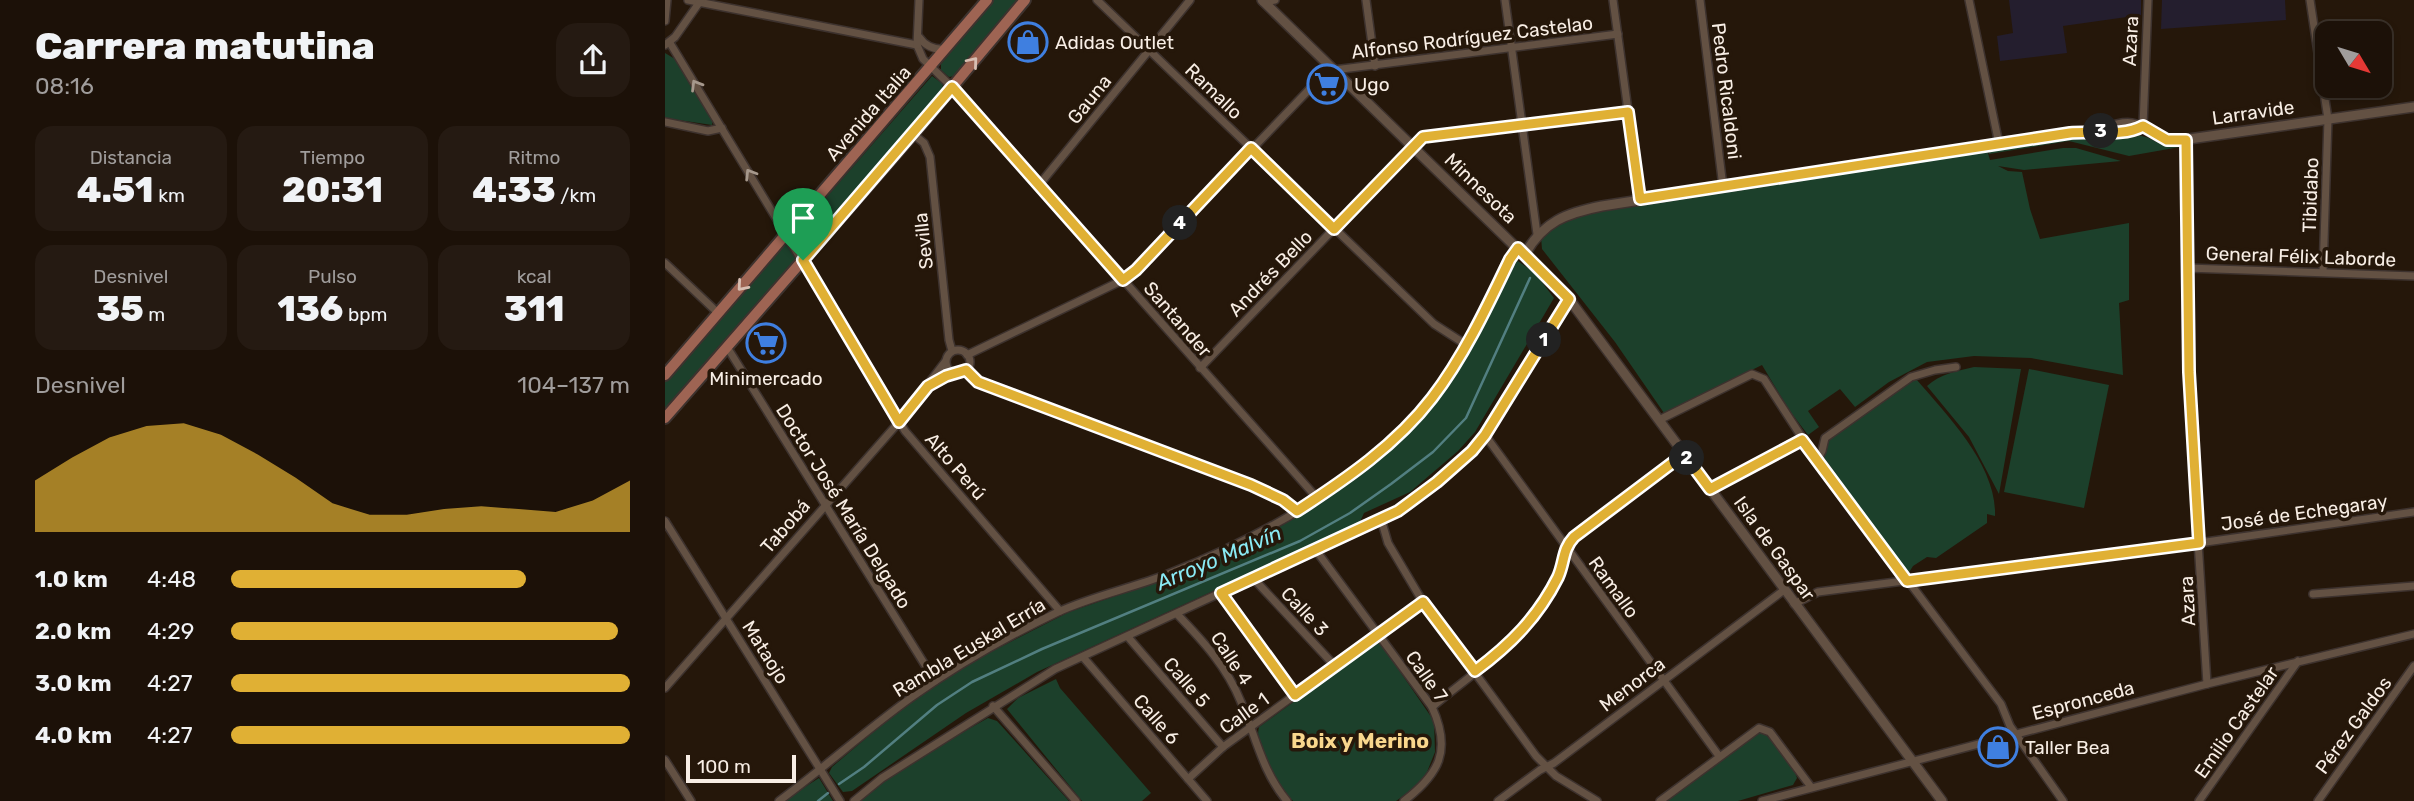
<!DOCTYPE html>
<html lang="es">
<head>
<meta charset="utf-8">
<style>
	body { margin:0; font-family:Rubik,sans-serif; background:#251a12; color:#f1f3f6; height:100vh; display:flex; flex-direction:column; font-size:26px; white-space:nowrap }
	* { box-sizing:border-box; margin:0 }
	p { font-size:23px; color:#a09d9c }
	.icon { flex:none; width:38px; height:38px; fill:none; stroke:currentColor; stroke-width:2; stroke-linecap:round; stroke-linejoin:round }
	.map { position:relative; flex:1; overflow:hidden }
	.drawer { display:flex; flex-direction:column; background:#1c1108; width:665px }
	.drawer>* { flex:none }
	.needle { width:46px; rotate:128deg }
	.tools { position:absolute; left:1650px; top:21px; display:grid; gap:14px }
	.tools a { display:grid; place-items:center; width:77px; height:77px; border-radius:14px; background:#1c1108; box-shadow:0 4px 10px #0003,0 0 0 2px #3a3129; font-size:35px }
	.scale { position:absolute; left:21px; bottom:18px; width:110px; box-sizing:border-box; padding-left:7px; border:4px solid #f8eee5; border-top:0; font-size:19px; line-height:24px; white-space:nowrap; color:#f8eee5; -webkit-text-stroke:5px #25170a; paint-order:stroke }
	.pin { position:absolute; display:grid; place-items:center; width:60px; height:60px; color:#fff; margin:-72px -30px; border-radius:50% 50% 50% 0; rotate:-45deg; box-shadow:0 0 7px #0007 }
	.pin .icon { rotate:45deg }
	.km { position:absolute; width:35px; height:35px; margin:-18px; border-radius:50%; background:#222; color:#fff; font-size:19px; line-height:35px; text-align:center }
	.round { display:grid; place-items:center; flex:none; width:74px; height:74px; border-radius:21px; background:#251a12 }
	.headline { display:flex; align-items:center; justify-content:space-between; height:119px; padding:0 35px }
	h1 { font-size:38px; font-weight:800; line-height:52px }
	.stats { display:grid; grid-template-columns:repeat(3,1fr); gap:10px; height:119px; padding:7px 35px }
	.stats div { display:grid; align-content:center; border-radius:18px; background:#251a12; text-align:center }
	.stats b { font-size:35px; font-weight:800 }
	.stats small { font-size:19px; font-weight:400 }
	.stats p { font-size:19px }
	.chart { height:196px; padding:14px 35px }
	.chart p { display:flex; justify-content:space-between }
	.chart svg { width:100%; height:126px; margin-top:7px; fill:#e0b034; opacity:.7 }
	ul { padding:0 35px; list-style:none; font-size:23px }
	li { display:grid; grid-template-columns:112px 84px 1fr; align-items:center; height:52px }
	li i { height:18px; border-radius:9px; background:#e0b034 }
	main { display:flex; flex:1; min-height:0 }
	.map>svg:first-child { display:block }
	.industrial { fill:#241e2e }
	.green { fill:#1c402b }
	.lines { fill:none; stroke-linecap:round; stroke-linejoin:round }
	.stream { stroke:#527f81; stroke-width:2.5 }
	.minor-casing { stroke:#3d322e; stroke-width:10 }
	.tertiary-casing { stroke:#3d322e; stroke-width:12 }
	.primary-casing { stroke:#3d322e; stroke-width:14 }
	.minor { stroke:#635143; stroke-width:7 }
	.tertiary { stroke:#635143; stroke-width:9 }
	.primary { stroke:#9e6453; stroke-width:10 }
	.oneway { stroke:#d8beb2 }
	.oneway2 { stroke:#a6988c }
	.route-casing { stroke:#fff; stroke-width:14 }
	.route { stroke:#e0b034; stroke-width:9 }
	.labels { text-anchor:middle; stroke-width:7; stroke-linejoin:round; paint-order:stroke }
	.street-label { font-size:19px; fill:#f8eee5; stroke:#25170a }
	.poi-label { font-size:19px; fill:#f8eee5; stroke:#25170a; text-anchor:start }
	.water-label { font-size:21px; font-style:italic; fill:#8aebf5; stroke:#25170a }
	.neighbourhood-label { font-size:21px; font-weight:bold; fill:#f9d78d; stroke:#25170a }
</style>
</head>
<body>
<main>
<section class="drawer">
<div class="headline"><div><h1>Carrera matutina</h1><p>08:16</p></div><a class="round"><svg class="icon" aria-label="share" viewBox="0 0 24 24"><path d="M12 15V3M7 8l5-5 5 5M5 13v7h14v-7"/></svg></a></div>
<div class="stats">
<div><p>Distancia</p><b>4.51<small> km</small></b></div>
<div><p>Tiempo</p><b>20:31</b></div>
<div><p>Ritmo</p><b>4:33<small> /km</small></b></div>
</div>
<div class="stats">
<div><p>Desnivel</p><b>35<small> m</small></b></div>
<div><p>Pulso</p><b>136<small> bpm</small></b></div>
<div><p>kcal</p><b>311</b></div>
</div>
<div class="chart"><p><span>Desnivel</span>104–137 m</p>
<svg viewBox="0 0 160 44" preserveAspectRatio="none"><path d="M0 44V26L10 18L20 11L30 7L40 6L50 10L60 17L70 25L80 34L90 38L100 38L110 36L120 35L130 36L140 37L150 33L160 26V44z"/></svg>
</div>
<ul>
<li><b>1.0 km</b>4:48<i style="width:74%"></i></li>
<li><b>2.0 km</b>4:29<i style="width:97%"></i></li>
<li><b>3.0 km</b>4:27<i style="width:100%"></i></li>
<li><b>4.0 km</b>4:27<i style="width:100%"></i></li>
</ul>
</section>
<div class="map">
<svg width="1749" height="801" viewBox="0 0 1749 801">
	<rect width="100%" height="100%" fill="#25170a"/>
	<g class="industrial">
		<polygon points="1344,0 1476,0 1476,15 1398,26 1402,53 1335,61 1332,36 1348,33"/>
		<polygon points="1497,0 1620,0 1621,20 1496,29"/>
	</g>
	<g class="green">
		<polygon points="328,0 353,0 290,76 284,77 276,70 276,64"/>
		<polygon points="0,53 10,59 48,120 47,125 0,118"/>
		<polygon points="267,76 278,84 277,91 141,248 136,249 130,238 130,233"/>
		<polygon points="1470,134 1515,147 1464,156 1404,141 1324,154 1323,150 1402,138"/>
		<path d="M1398,148H1411L1456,161L1359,170L1333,166L1343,171L1357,172L1365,209L1375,239L1464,223V300L1454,303L1458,375L1366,358L1309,356L1262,362L1224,382L1190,407L1175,389L1143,411L1154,427L1143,435L1124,410L1097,365L999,413L950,342L877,249L876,237C897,218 924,213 951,208L1322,150L1325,160Z"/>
		<polygon points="122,244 131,257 130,261 0,410 0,380 115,249"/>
		<polygon points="850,259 870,273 889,298 810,432 793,451 745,492 699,513 694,524 372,672 301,713 187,791 178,792 164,773 167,767 220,722 260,692 316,657 404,612 491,582 591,539 616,526 680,484 750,424 775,394"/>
		<path d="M1309,367L1356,369L1334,494L1304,437L1262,386C1275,374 1292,371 1309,367Z"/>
		<polygon points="1364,369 1444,385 1419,508 1339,492"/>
		<path d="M1251,379C1283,416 1332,466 1330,516L1322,514V523L1271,558L1262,557L1248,566L1243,574L1158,456L1164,439Z"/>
		<path d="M712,643L716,644L769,721L770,752L762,772L753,785L731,801H628C615,787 588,746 594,727L708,644Z"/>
		<polygon points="391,679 395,688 486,793 477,801 417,801 342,709 353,698"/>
		<polygon points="323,718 332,721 404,801 194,801 243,763"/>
		<path d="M1095,732C1109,737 1128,764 1132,778L1128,785L1073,801H999L1090,733Z"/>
		<polygon points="154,778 168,801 118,801"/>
	</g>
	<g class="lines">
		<g class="stream">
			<polyline points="174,784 199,767 272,705 307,682 377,649 635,541 685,513 726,484 768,452 801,418 865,278"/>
			<polyline points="153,801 163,793"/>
		</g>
		<g class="minor-casing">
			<g id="minor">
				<polyline points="23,0 252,45"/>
				<polyline points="432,0 769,324 800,344"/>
				<polyline points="701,0 710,66"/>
				<polyline points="840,0 872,234"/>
				<polyline points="948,0 975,199"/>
				<polyline points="1035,0 1058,187"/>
				<polyline points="1304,0 1334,144"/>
				<polyline points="1645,0 1663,119 1658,272"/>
				<polyline points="598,2 610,0"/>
				<polyline points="0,21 2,0"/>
				<path d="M254,37C260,46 270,50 281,49"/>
				<polyline points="5,43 240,431 395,611"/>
				<polyline points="0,45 10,37 36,0"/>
				<polyline points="252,45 258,59 287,87 652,498"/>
				<polyline points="252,45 254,0"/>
				<polyline points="0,122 43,131 57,128"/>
				<polyline points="1478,126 1483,0"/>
				<polyline points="248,134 259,143 265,157 284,340 287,351"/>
				<polyline points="1521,140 1524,398 1542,684"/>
				<polyline points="374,185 525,0"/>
				<polyline points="0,263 53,313"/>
				<polyline points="1522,268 1749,276"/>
				<polyline points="62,347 270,681"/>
				<circle cx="293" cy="362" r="12"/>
				<polyline points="302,355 458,280 471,270 659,74 669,70 953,34"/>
				<polyline points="535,368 756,138 963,112"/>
				<polyline points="301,371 313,382 586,485 618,500 632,511"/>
				<polyline points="267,383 280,376 290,374"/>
				<polyline points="994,420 1087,374 1099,379 1149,456 1336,704 1345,726 1398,801"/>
				<polyline points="820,435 1054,756"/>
				<polyline points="1152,461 1157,451 1160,438 1246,377 1270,370 1291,367"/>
				<polyline points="1045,489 1137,440"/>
				<polyline points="716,519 723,543 758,602 871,756 891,776 932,801"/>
				<polyline points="0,521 175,801"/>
				<path d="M650,549L767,707C787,751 774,774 739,801"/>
				<polyline points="588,578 670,666"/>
				<polyline points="556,593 630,695"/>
				<polyline points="1648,594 1749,586"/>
				<polyline points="1129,604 1153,592 1534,543 1749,512"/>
				<path d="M512,614C538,641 562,667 576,702C591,737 597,771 622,801"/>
				<polyline points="463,637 558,747"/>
				<polyline points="418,657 542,801"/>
				<polyline points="0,688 234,422 280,362"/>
				<polyline points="328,706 411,801"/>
				<path d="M767,707C805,675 850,647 878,605C885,593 893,579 897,566C902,554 899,547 909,537L1019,454"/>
				<polyline points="0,760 26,801"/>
				<polyline points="523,779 558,747 758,602"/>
				<path d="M114,801C159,768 201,730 247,697C292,665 343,636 393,612C428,596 467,588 503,574C595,538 708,477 768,397C799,355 822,305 845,259L853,248"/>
				<path d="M189,801L217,778L390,669L716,519C754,499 795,470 820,435C850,393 876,343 904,299"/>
				<polyline points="833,801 875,770 889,763 1119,590"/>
				<polyline points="995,801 1094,728 1105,732 1146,787"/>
				<polyline points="1097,801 1542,684 1749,634"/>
				<polyline points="1534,801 1633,661"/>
				<polyline points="1653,801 1749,666"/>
			</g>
		</g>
		<g class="tertiary-casing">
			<g id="tertiary">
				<polyline points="597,0 904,299 1277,801"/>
				<path d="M1440,129C1479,113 1478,137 1510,141L1749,107"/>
				<path d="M860,254C878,222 901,213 937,206L1405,133L1469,131L1478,126"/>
			</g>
		</g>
		<g class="primary-casing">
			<g id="primary">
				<polyline points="0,375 322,0"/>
				<polyline points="0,418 248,134 360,0"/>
			</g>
		</g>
		<use href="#minor" class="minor"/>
		<use href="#tertiary" class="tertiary"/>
		<use href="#primary" class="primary"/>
	</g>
	<defs><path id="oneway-chevron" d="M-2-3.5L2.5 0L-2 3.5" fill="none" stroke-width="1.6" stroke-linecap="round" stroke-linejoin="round" transform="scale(1.75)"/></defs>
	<g class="oneway">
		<use href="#oneway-chevron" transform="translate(308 62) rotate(-50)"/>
		<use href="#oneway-chevron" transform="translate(77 286) rotate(131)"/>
	</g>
	<g class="oneway2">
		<use href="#oneway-chevron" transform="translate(31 85) rotate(-121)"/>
		<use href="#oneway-chevron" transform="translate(85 174) rotate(-122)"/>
	</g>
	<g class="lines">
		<g class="route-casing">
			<path id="route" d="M287,87L458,280L471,270L586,148L669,229L758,137L963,112L975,199L1405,133C1428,131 1458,137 1478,126L1502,140H1521L1524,372L1534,543L1242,581L1137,440L1045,489L1019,454L909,537C897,550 900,561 893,577C873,617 846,644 810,671L758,602L630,695L556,593L733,511L772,482L807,451L820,435L904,299L853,248L845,259C823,305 798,358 767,398C731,445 681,479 632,511L618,500L586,485L313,382L301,370L281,376L263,386L234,422L138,260Z"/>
		</g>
		<use href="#route" class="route"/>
	</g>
	<defs>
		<g id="shop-ring" transform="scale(2.0125)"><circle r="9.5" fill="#25170a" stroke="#3f7fe0" stroke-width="1.5"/><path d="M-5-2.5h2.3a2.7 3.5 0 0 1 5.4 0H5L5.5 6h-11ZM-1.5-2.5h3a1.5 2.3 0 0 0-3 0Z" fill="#3f7fe0"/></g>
		<g id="supermarket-ring" transform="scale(2.0125)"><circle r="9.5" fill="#25170a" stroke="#3f7fe0" stroke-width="1.5"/><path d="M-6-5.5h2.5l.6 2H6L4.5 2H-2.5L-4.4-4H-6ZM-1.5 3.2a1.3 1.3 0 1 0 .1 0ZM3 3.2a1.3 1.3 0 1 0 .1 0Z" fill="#3f7fe0"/></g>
	</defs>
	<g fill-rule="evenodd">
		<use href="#shop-ring" x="363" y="42"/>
		<use href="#supermarket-ring" x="662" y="84"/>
		<use href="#supermarket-ring" x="101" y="343"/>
		<use href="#shop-ring" x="1333" y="747"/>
	</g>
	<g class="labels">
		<g class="street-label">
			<text transform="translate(807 37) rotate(-7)" y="7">Alfonso Rodríguez Castelao</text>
			<text transform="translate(1465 41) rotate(-87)" y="7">Azara</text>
			<text transform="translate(549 91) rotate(44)" y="7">Ramallo</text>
			<text transform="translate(1062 91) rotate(83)" y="7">Pedro Ricaldoni</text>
			<text transform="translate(424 99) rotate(-51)" y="7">Gauna</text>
			<text transform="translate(1588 112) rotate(-8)" y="7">Larravide</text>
			<text transform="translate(203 113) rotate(-49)" y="7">Avenida Italia</text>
			<text transform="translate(816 188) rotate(44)" y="7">Minnesota</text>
			<text transform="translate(1645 195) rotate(-88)" y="7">Tibidabo</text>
			<text transform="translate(258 241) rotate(-96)" y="7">Sevilla</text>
			<text transform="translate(1636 256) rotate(2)" y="7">General Félix Laborde</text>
			<text transform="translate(605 273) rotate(-46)" y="7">Andrés Bello</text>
			<text transform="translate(513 319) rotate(49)" y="7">Santander</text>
			<text transform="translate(291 466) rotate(49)" y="7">Alto Perú</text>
			<text transform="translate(179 506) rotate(58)" y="7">Doctor José María Delgado</text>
			<text transform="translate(1639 512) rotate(-8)" y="7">José de Echegaray</text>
			<text transform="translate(120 526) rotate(-49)" y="7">Tabobá</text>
			<text transform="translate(1110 548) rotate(54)" y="7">Isla de Gaspar</text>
			<text transform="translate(949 587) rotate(54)" y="7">Ramallo</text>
			<text transform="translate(1522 601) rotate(-93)" y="7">Azara</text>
			<text transform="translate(640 611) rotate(47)" y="7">Calle 3</text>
			<text transform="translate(304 647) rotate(-31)" y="7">Rambla Euskal Erría</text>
			<text transform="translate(101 652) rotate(58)" y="7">Mataojo</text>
			<text transform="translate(567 658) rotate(57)" y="7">Calle 4</text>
			<text transform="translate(762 676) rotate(55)" y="7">Calle 7</text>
			<text transform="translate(522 682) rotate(49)" y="7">Calle 5</text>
			<text transform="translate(967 684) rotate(-37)" y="7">Menorca</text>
			<text transform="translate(1418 700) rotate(-15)" y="7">Espronceda</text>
			<text transform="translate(579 713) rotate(-36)" y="7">Calle 1</text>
			<text transform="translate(492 719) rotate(49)" y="7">Calle 6</text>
			<text transform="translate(1571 722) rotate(-55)" y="7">Emilio Castelar</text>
			<text transform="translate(1688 725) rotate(-54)" y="7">Pérez Galdos</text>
		</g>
		<g class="poi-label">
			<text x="390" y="49">Adidas Outlet</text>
			<text x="689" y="91">Ugo</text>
			<text x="101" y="385" text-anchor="middle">Minimercado</text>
			<text x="1360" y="754">Taller Bea</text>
		</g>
		<g class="water-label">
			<text transform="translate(554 558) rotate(-23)" y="7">Arroyo Malvín</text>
		</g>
		<g class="neighbourhood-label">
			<text x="695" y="748">Boix y Merino</text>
		</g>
	</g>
</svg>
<div class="tools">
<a><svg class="needle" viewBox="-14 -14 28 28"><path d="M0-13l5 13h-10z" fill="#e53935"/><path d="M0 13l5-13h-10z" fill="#a09d9c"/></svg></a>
</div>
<div class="scale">100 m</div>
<div class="pin" style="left:138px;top:260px;background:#1e9e55"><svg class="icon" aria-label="arrive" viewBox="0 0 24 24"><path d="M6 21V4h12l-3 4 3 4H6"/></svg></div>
<b class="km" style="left:879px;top:340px">1</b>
<b class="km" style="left:1022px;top:458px">2</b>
<b class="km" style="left:1436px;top:131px">3</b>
<b class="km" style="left:515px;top:223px">4</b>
</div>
</main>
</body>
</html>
